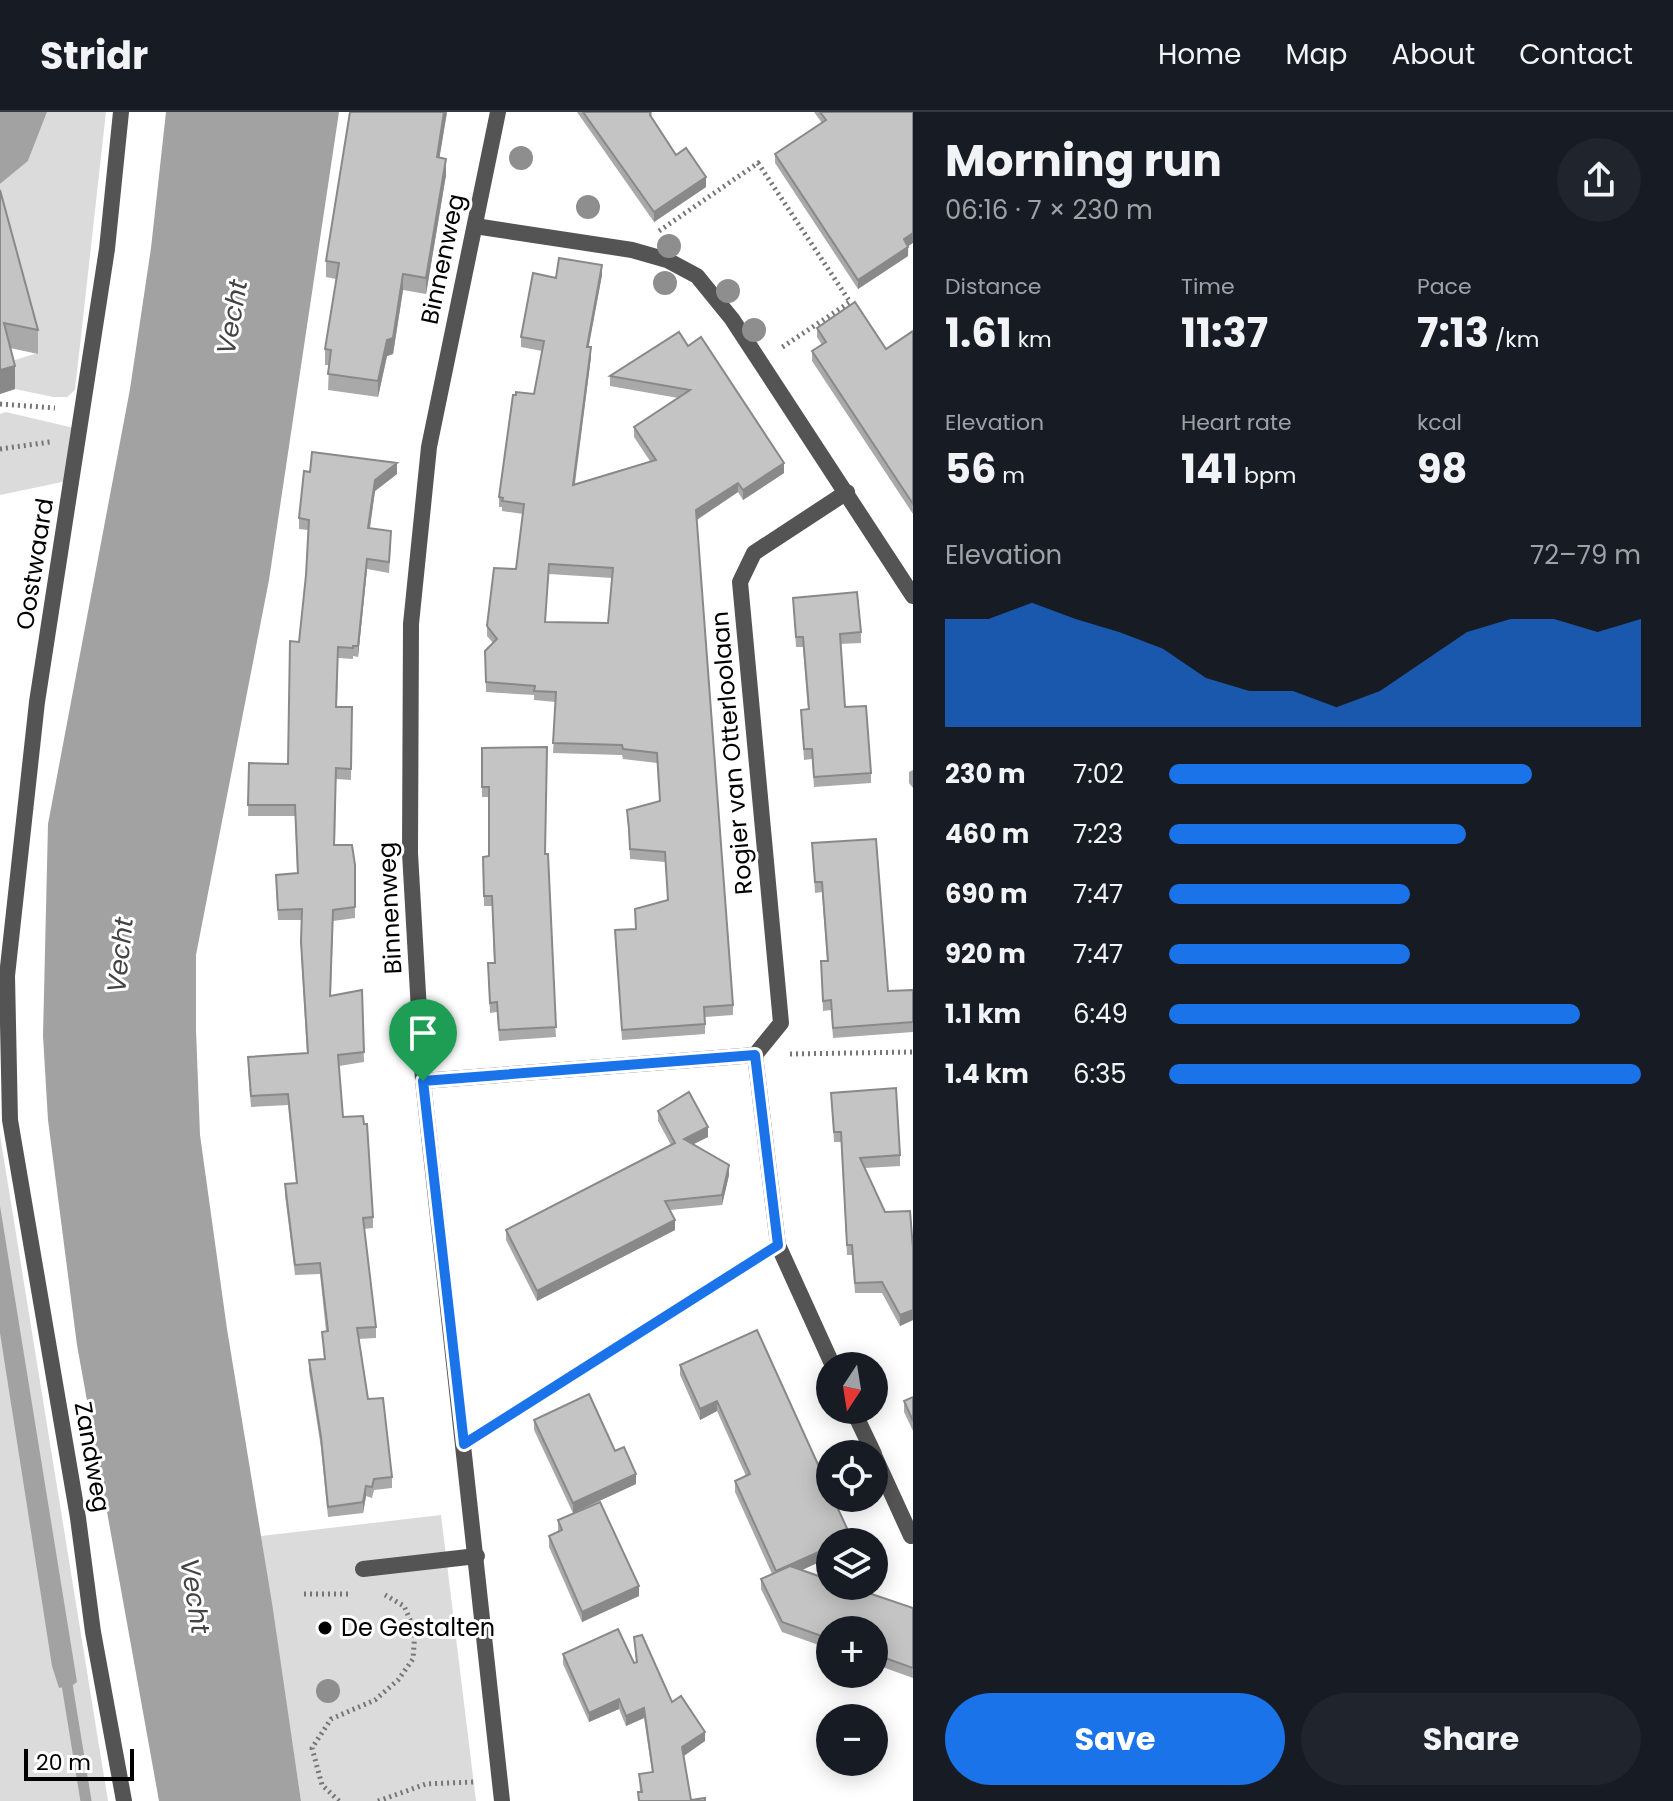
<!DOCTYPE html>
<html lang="en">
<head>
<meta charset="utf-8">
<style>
	body { margin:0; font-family:Poppins,sans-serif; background:#20242c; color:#f1f3f6; height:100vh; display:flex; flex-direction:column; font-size:30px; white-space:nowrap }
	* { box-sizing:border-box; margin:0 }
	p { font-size:26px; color:#9ea1a6 }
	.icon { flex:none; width:44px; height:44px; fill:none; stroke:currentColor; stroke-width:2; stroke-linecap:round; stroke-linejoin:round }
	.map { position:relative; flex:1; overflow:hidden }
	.sheet { display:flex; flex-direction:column; background:#171b24; width:760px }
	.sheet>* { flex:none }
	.needle { width:52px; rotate:192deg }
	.controls { position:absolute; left:816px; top:1240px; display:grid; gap:16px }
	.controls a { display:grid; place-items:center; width:72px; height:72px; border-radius:50%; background:#171b24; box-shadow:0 4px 20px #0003; font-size:40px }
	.scale { position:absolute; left:24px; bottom:20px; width:110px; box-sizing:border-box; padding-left:8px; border:4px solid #000; border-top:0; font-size:22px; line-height:28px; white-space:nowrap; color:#000; -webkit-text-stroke:6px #fff; paint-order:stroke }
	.pin { position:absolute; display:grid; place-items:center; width:68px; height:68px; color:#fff; margin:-82px -34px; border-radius:50% 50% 50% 0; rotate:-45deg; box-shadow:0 0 8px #0007 }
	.pin .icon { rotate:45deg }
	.round { display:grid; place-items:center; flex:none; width:84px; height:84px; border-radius:42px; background:#20242c }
	.head { display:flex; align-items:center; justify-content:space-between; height:136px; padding:0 32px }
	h1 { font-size:44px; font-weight:700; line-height:60px }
	.metrics { display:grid; grid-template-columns:repeat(3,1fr); gap:12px; height:136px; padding:8px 32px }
	.metrics div { display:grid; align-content:center }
	.metrics b { font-size:40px; font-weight:700 }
	.metrics small { font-size:22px; font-weight:400 }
	.metrics p { font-size:22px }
	.chart { height:224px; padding:16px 32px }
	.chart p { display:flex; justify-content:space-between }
	.chart svg { width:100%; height:144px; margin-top:8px; fill:#1a73e8; opacity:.7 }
	.primary-button { display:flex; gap:16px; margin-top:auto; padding:16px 32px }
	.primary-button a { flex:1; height:92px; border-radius:48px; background:#1a73e8; color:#fff; font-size:32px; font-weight:700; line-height:92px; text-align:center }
	.primary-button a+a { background:#20242c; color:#f1f3f6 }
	ul { padding:0 32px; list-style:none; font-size:26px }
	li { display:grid; grid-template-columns:128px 96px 1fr; align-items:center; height:60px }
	li i { height:20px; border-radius:10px; background:#1a73e8 }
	header { display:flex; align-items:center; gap:48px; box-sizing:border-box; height:112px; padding:0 40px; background:#171b24; border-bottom:2px solid #363941 }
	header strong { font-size:38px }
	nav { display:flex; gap:44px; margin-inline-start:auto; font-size:28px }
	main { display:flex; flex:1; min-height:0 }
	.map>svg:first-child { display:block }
	.green { fill:#dbdbdb }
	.water { fill:#a2a2a2 }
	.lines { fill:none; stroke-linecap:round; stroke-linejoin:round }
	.stream { stroke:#a2a2a2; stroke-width:11 }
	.path { stroke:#767676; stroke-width:5; stroke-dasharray:2 4; stroke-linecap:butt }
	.service { stroke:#545454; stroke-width:16 }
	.minor { stroke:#545454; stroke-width:16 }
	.tree { fill:#8e8e8e }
	.wall { fill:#a9a9a9; fill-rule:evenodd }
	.shaded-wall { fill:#898989 }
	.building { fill:#c4c4c4; stroke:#898989; stroke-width:2; fill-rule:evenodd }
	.route-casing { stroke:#fff; stroke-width:16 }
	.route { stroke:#1a73e8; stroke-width:10 }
	.poi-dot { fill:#000; stroke:#fff; stroke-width:3 }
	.labels { text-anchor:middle; stroke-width:6; stroke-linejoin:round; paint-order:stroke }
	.street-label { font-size:24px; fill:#000; stroke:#fff }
	.poi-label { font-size:24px; fill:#000; stroke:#fff; text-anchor:start }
	.water-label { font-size:26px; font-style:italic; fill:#434343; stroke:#fff }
</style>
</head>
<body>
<header>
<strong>Stridr</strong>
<nav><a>Home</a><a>Map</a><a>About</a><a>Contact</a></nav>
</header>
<main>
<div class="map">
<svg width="913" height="1689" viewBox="0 0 913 1689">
	<rect width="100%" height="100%" fill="#fff"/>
	<g class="green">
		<polygon points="47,0 106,0 75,278 67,285 53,285 15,277 8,250 38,241 0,101 0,72 28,49"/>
		<polygon points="6,300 74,316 67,369 0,383 0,302"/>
		<polygon points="0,1023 108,1689 0,1689"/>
		<polygon points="441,1403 476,1689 301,1689 261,1424"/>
	</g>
	<g class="water">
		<polygon points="0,0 47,0 28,49 0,72"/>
		<polygon points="166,0 339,0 269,468 196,843 196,918 200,1023 227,1217 272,1491 301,1689 159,1689 77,1233 48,1008 43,924 48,712 130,277 151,136"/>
		<polygon points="0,1094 77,1570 73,1573 59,1576 52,1554 0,1221"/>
	</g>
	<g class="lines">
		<polyline class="stream" points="65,1560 86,1689"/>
		<g class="path">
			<polyline points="659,119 758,51 850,190 781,236"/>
			<polyline points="0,292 55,296"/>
			<polyline points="0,337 50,330"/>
			<polyline points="790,942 913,940"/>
			<polyline points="488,1317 757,1147"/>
			<polyline points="304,1482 351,1482"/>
			<polyline points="339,1689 322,1673 312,1636 331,1607 375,1588 398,1568 413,1547 415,1519 404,1494 385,1483"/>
			<polyline points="378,1689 426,1672 474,1670"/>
		</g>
		<polyline class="service" points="363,1457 477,1444"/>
		<g class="minor">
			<polyline points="121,0 107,137 37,590 7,864 10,1008 78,1406 93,1520 124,1689"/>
			<polyline points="498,0 429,335 411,512 410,741 423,969 502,1689"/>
			<polyline points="475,114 632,138 667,148 697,164 732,207 913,484"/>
			<polyline points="755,943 778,1133 833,1254"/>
			<polyline points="423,969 755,943 781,911 740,470 754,441 847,380"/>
			<polyline points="853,1298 874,1342"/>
			<polyline points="874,1343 911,1424 913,1423"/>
		</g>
	</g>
	<g class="tree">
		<circle cx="521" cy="46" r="12"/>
		<circle cx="588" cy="95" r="12"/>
		<circle cx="669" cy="134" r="12"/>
		<circle cx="665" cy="171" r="12"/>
		<circle cx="728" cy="179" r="12"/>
		<circle cx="754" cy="218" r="12"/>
		<circle cx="328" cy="1579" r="12"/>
	</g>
	<g class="wall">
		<polygon points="350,0 447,0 439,46 446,63 426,182 403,178 393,242 387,244 378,285 328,278 329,253 325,253 325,237 336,167 326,165 326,149"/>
		<polygon points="577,0 652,0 651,5 676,43 706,75 654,110"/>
		<polygon points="814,0 913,0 908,144 858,177 775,51 775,42 822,11"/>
		<polygon points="0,78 38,218 38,242 10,236 15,277 0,282"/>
		<path d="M602,163L588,235L591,245L575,372L650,349L634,325V315L678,286L610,274V264L688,234L784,361L743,388L738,380L697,408L733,893V903L705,905V922L622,928L615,818L636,817L635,797L668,789L665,750L630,747L629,727L627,698L660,689L657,651L623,647L622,643L553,641L556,590L534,588V583L486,580L485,539L493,531L487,524V514L516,457L523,402L502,399V395H499V385L516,283L534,282L542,239L521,235V225L556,166ZM549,462L612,466L608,511L545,510Z"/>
		<polygon points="817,216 886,237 913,219 913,402 812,249 812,239 822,233 817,225"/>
		<polygon points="397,362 375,379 370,416 391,430 389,461 367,457 358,545 353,544 353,547 338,546 337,595 352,595 351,668 336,667 335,733 355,753 355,806 333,809 331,884 362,878 364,950 339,954 343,1005 373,1105 373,1116 364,1117 376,1215 376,1226 358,1227 368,1287 392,1365 392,1376 374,1378 372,1386 366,1384 363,1401 328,1405 321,1336 309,1259 309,1248 324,1247 322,1220 326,1219 320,1162 295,1163 285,1083 285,1072 296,1071 288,993 251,995 248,956 248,945 307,942 301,841 302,808 278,808 276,774 297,761 295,704 248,704 249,651 288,652 306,463 308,418 299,417 299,406"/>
		<polygon points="793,486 861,520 861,531 840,532 845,595 871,661 871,671 814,675 812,647 804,648 801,598 808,598 803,535 796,535"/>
		<polygon points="482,636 545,742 556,925 499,929 497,900 490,901 488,862 494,851 492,794 484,794 483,745 489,744 489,685 482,685"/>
		<polygon points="913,658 913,676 909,671 909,660"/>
		<polygon points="812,731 888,879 913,878 913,920 833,926 831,898 823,899 821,849 827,849 822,780 815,781"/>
		<polygon points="831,981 900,1043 900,1054 865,1056 885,1100 913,1136 913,1208 900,1214 882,1181 855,1181 852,1143 847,1143 841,1030 834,1030"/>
		<polygon points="658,999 708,1025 693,1032 729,1063 722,1093 670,1098 675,1118 537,1189 506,1128 506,1118 671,1033 658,1009"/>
		<polygon points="757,1218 851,1430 830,1445 802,1458 913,1496 913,1566 874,1552 874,1518 830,1518 830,1537 782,1520 761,1477 761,1467 772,1462 735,1380 735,1369 746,1364 717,1299 700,1308 680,1263 680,1253"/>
		<polygon points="913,1285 913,1319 904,1300 904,1289"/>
		<polygon points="534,1308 615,1339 636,1372 573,1401 534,1318"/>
		<polygon points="558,1408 639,1484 582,1510 549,1435 549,1424 558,1420"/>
		<polygon points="634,1525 672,1590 705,1629 684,1644 691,1688 705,1689 638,1689 638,1680 640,1680 639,1662 652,1660 644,1606 626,1614 619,1597 589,1610 563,1552 563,1542 634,1551 636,1550"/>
	</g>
	<g class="shaded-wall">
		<polygon points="444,0 447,0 437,61 437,45"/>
		<polygon points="446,47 446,63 426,182 426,166"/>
		<polygon points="706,65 706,75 654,110 654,100"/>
		<polygon points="913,121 913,131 904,137 904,127"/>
		<polygon points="908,135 908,144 858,177 858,168"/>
		<polygon points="602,153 602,163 587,244 587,235"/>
		<polygon points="403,162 403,178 393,242 387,244 378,285 378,269"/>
		<polygon points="591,235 591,245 573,382 573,373"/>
		<polygon points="15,254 15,277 0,282 0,258"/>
		<polygon points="397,351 397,362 375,379 368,427 368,416 375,368"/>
		<polygon points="784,351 784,361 743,388 743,378"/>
		<polygon points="738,371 738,380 696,408 696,398"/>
		<polygon points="367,447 367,457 358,545 358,534"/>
		<polygon points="708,1015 708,1025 684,1037 684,1027"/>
		<polygon points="729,1053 729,1063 722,1093 722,1083"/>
		<polygon points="675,1108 675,1118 537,1189 537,1179"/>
		<polygon points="913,1198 913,1208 900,1214 900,1203"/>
		<polygon points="717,1289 717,1299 700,1308 700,1297"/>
		<polygon points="636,1362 636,1372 573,1401 573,1391"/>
		<polygon points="366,1374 366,1384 363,1401 363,1390"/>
		<polygon points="851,1425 851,1430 840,1430"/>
		<polygon points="830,1435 830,1445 776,1470 776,1459"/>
		<polygon points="639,1474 639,1484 582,1510 582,1500"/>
		<polygon points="619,1587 619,1597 589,1610 589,1601"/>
		<polygon points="644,1596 644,1606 626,1614 626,1604"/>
		<polygon points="705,1620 705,1629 682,1645 682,1635"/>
	</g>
	<g class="building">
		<polygon points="350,0 444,0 437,45 446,47 426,166 403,162 393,226 387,228 378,269 328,262 331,238 325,237 339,151 326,149"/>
		<polygon points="583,0 650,0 650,3 676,43 686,36 706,65 654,100"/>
		<polygon points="820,0 913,0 913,121 904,127 908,135 858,168 775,42 826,8"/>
		<polygon points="0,78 38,218 4,211 15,254 0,258"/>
		<path d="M559,146L602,153L587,235H591L573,373L656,348L634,315L690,278L610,264L679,220L688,234L701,225L784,351L743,378L738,371L696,398L733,893L704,895L705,912L622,918L615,818L636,817L635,797L668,788L665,740L630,737L629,717L627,698L660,689L657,641L623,637L622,633L553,631L556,580L534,579L535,574L486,570L485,539L497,527L487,514L494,456L516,457L524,392L502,389L503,386L499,385L513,283H516V280L534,282L544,229L521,225L533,161L556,166ZM549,452L613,456L608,511L545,510Z"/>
		<polygon points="855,190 886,237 913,219 913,392 812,239 826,230 817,216"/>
		<polygon points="312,340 397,351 375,368 368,416 391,419 389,450 367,447 358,534 353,534 353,536 338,535 336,595 352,595 351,657 336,656 334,733 352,733 355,753 355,795 333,798 330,884 362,878 364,940 338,943 343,1005 363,1004 364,1012 367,1012 373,1105 363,1106 376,1215 357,1216 368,1287 383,1286 392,1365 374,1367 372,1375 366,1374 363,1390 328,1395 321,1325 309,1248 325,1247 322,1220 328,1219 320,1151 295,1153 285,1072 297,1071 288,982 251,984 248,945 308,941 301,830 302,797 278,798 276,763 298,761 295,693 248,693 249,651 288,652 290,529 299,530 306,463 309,408 299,406 304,359 310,360"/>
		<polygon points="857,480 861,520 840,522 845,595 866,594 871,661 814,665 812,637 804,637 801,598 809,597 803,525 796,525 793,486"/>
		<polygon points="547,635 545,742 548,742 556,915 499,918 497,890 490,891 488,851 495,851 492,784 484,784 483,745 489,744 489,675 482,675 482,636"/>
		<polygon points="876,727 888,879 913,878 913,910 833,916 831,888 823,889 821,849 828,849 822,770 815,770 812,731"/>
		<polygon points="896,976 900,1043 860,1046 885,1100 910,1099 913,1136 913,1198 900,1203 882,1170 855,1171 852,1133 847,1133 841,1020 834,1020 831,981"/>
		<polygon points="689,980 708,1015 684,1027 729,1053 722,1083 665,1089 675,1108 537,1179 506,1118 675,1031 658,999"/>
		<polygon points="757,1218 830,1379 830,1386 833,1386 851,1425 840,1430 830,1430 830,1435 776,1459 735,1369 750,1362 717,1289 700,1297 680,1253"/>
		<polygon points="589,1282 615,1339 624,1335 636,1362 573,1391 534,1308"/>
		<polygon points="913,1285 913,1309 904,1289"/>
		<polygon points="600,1390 639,1474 582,1500 549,1424 562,1418 558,1408"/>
		<polygon points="790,1454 830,1468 830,1474 848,1474 913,1496 913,1556 874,1542 874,1518 830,1518 830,1527 782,1510 761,1467"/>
		<polygon points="618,1517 634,1551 637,1550 634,1525 642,1523 672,1590 681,1584 705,1620 682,1635 691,1688 705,1686 705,1689 639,1689 638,1680 642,1680 639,1662 653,1660 644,1596 626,1604 619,1587 589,1601 563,1542"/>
	</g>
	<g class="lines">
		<g class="route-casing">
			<polygon id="route" points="755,943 778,1133 464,1332 423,969"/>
		</g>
		<use href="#route" class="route"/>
	</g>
	<circle class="poi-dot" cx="325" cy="1516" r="8"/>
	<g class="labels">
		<g class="street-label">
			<text transform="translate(443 147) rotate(-78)" y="8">Binnenweg</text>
			<text transform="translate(35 452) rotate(-81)" y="8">Oostwaard</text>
			<text transform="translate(732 641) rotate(-95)" y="8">Rogier van Otterloolaan</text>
			<text transform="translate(390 796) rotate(-93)" y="8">Binnenweg</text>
			<text transform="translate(92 1345) rotate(80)" y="8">Zandweg</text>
		</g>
		<g class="poi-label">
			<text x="341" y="1524">De Gestalten</text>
		</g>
		<g class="water-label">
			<text transform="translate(232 205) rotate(-80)" y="9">Vecht</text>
			<text transform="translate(120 843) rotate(-84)" y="9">Vecht</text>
			<text transform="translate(195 1484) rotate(81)" y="9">Vecht</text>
		</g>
	</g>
</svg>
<div class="controls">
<a><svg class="needle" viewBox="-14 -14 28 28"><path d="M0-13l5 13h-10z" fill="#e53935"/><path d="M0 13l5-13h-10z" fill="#9ea1a6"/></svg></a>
<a><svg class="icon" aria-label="locate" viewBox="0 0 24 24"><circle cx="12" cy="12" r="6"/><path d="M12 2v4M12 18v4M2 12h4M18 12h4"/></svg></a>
<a><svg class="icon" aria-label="layers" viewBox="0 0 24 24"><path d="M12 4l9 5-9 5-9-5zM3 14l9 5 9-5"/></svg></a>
<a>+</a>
<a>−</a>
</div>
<div class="scale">20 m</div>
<div class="pin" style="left:423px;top:969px;background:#1e9e55"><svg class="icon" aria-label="arrive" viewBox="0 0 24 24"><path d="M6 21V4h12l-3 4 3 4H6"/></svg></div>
</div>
<section class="sheet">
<div class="head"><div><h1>Morning run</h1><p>06:16 · 7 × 230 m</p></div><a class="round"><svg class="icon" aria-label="share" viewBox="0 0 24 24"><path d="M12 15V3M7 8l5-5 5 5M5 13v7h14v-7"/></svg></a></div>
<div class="metrics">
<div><p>Distance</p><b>1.61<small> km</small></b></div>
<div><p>Time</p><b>11:37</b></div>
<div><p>Pace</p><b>7:13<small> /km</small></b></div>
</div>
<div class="metrics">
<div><p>Elevation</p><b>56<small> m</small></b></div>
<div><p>Heart rate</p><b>141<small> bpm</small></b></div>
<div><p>kcal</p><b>98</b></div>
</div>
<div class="chart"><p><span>Elevation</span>72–79 m</p>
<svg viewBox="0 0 160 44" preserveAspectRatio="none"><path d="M0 44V11L10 11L20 6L30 11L40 15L50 20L60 29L70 33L80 33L90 38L100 33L110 24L120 15L130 11L140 11L150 15L160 11V44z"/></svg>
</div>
<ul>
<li><b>230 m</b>7:02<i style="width:77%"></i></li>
<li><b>460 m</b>7:23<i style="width:63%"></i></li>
<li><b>690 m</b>7:47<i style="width:51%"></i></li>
<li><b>920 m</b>7:47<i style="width:51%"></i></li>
<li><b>1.1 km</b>6:49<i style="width:87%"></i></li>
<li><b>1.4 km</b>6:35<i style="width:100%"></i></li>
</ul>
<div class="primary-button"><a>Save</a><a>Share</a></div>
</section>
</main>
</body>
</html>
